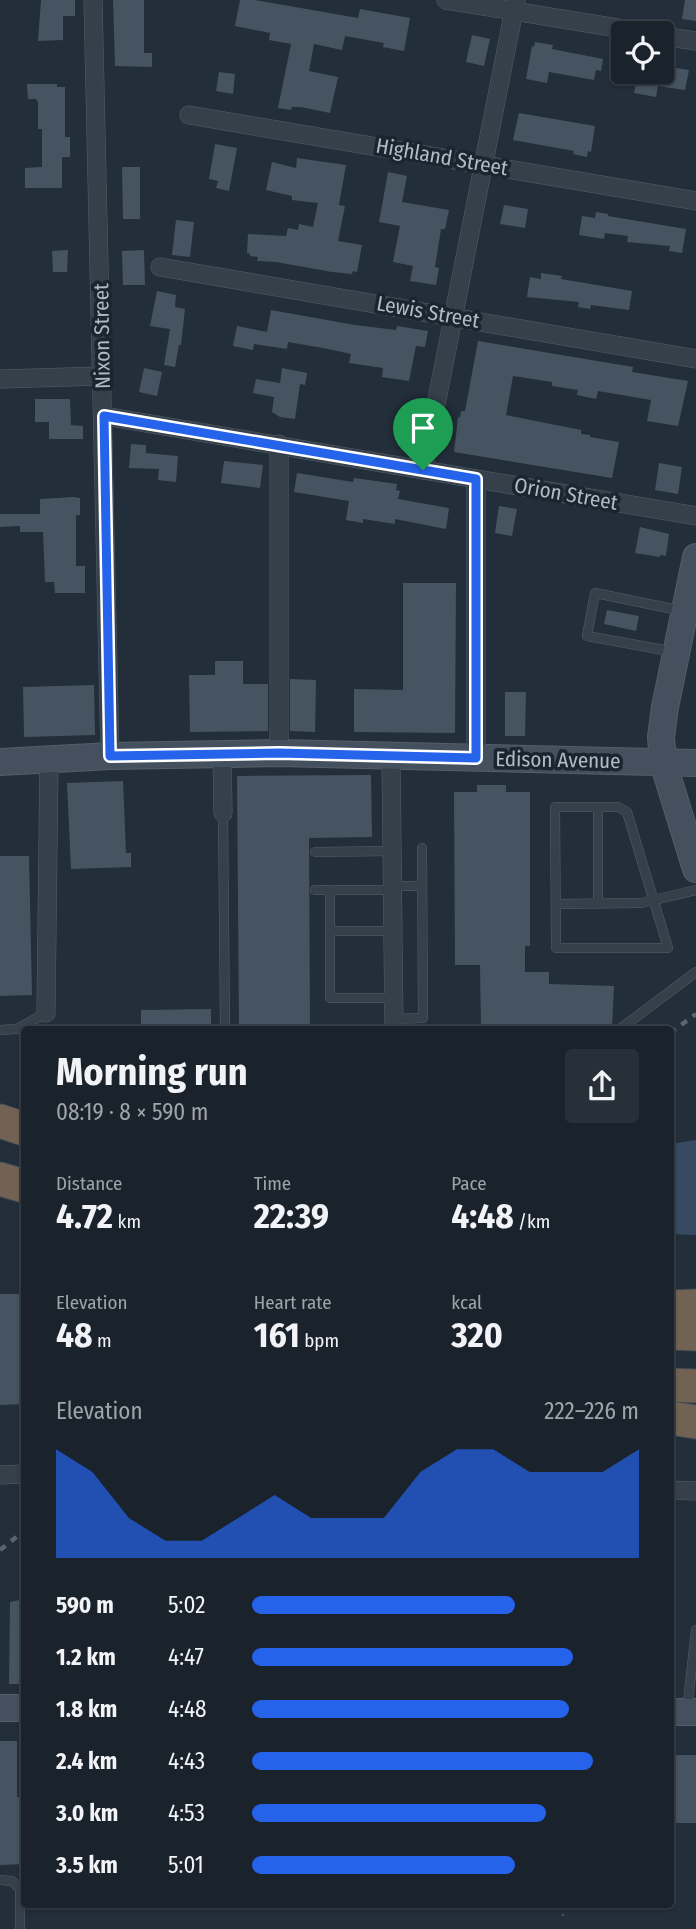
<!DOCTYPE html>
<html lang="en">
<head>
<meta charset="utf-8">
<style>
	body { margin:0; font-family:"Fira Sans Condensed",sans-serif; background:#272f38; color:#f1f3f6; height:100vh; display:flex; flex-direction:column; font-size:26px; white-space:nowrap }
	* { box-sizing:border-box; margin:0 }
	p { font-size:23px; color:#9fa4a9 }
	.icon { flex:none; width:38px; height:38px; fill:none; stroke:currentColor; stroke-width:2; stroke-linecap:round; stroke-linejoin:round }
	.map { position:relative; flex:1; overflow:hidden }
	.sheet { position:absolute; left:21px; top:1026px; width:653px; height:882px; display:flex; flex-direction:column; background:#1a222c; border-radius:7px; box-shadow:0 2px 5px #0004,0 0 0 2px #383f48 }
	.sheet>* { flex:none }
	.controls { position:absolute; left:611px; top:21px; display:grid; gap:14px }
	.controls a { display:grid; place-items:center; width:63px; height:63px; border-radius:7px; background:#1a222c; box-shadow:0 2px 5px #0004,0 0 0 2px #383f48; font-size:35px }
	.pin { position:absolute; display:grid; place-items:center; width:60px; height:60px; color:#fff; margin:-72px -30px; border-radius:50% 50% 50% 0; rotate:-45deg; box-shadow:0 0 7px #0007 }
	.pin .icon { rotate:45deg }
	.round { display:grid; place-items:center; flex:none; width:74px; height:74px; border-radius:7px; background:#272f38 }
	.head { display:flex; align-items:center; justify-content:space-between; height:119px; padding:0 35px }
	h1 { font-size:38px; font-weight:700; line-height:52px }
	.figures { display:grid; grid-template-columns:repeat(3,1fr); gap:10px; height:119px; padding:7px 35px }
	.figures div { display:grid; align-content:center }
	.figures b { font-size:35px; font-weight:700 }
	.figures small { font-size:19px; font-weight:400 }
	.figures p { font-size:19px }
	.chart { height:196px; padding:14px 35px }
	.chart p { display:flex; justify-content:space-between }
	.chart svg { width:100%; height:126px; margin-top:7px; fill:#2563eb; opacity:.7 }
	ul { padding:0 35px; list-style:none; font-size:23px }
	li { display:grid; grid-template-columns:112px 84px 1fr; align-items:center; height:52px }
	li i { height:18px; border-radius:9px; background:#2563eb }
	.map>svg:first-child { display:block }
	.water { fill:#364b61 }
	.building { fill:#465461 }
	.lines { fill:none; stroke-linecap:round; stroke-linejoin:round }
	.lane-casing { stroke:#545e68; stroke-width:10 }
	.street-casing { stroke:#545e68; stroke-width:19 }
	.secondary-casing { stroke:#545e68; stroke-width:28 }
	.highway-casing { stroke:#414b55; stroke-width:35 }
	.path { stroke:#425858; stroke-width:2.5; stroke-dasharray:5 5; stroke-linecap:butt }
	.lane { stroke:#36404b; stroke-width:9 }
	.street { stroke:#36404b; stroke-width:18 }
	.secondary { stroke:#44505e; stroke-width:26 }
	.highway { stroke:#716253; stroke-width:33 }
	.rail { stroke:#586572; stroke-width:4.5; stroke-dasharray:7 7; stroke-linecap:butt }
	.route-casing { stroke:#fff; stroke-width:14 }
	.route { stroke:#2563eb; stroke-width:9 }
	.labels { text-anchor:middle; stroke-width:7; stroke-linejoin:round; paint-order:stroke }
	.street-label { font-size:21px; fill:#b1bbc6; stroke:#1b252f }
</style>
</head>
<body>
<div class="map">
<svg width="696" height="1929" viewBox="0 0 696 1929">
	<rect width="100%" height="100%" fill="#222e3a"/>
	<polygon class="water" points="696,1140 696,1235 670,1234 670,1144"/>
	<g class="building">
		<polygon points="41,0 75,0 75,16 63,16 63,40 38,41"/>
		<polygon points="113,0 144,0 144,53 152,53 152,67 115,66"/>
		<polygon points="240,0 255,0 358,18 360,9 410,18 404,51 383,47 384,43 345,36 342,50 314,44 309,71 338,77 330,113 301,107 292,107 291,110 278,108 291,44 269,40 270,33 235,26"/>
		<polygon points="685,0 696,0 696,21 682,19"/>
		<polygon points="472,35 490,39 484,66 466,62"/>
		<polygon points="535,42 553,45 552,49 603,59 601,71 596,70 594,80 549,72 547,83 526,79 532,46 534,47"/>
		<polygon points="670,67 689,70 685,90 658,86 656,97 634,93 638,72 669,72"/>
		<polygon points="219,72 235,74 233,94 216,91"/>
		<polygon points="27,84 57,84 57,87 65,87 65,137 70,137 70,157 62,157 62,188 25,188 25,168 42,167 42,129 38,129 38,102 36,99 28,99"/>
		<polygon points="519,113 595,126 591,152 588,151 587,157 573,154 574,151 513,140"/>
		<polygon points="215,144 237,148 229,191 216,188 218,181 209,179"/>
		<polygon points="297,158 346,165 339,205 345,206 338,241 362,245 357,272 353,271 352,274 332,272 276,262 257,261 258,257 250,256 250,254 247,253 248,234 286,236 288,228 298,230 299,224 313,227 318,203 292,200 292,196 266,190 272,162 296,168"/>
		<polygon points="122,167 140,167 140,219 123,219"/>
		<polygon points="388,172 407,176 402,202 449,210 445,229 441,229 435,267 439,268 436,285 410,281 413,266 393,262 400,226 379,222"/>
		<polygon points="504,205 528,209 525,228 500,224"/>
		<polygon points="596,212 608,214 608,216 686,229 682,253 669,251 670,246 627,242 628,236 605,233 604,239 579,235 582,216 595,218"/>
		<polygon points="176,220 194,222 190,257 172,255"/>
		<polygon points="68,250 67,272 53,272 52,251"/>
		<polygon points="144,250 145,285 123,285 122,251"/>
		<polygon points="541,273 562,276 561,279 632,291 629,310 591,305 590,309 578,307 579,302 527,297 530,277 541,279"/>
		<polygon points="157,291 176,295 175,307 185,309 181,345 179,345 175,367 164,365 170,329 150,326"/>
		<polygon points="271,310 355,325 396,330 397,326 428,331 425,347 416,346 409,381 382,377 383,368 349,363 351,354 323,348 288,342 287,349 254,344 253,350 233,346 237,326 267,332"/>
		<polygon points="478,341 633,367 632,372 688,381 678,426 647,421 651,400 598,391 596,399 577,395 578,390 552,386 552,382 513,376 506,415 581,430 581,434 590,435 590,437 619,442 612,478 454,452 458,417 460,418 461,411 465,411"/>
		<polygon points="144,368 162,372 157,396 139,392"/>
		<polygon points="282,368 307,373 305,385 300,384 295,419 280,417 272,412 274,397 253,393 256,379 280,383"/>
		<polygon points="35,399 70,399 71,425 83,426 83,439 49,439 49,422 35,422"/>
		<polygon points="131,444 146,445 146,453 178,456 176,482 158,480 159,469 129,468"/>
		<polygon points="224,461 263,465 260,488 221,483"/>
		<polygon points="659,463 682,467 678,494 655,490"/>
		<polygon points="297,473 353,482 354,478 397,484 396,490 400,491 398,499 449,508 446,529 395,519 395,524 363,519 363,523 346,520 349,501 294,492"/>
		<polygon points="74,497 80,498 80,515 76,515 76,566 85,566 85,593 55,593 54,582 45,582 43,532 20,532 20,526 0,527 0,514 40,514 40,499"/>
		<polygon points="499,506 517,509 512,536 495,533"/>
		<polygon points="640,527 669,534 666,556 660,555 660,557 635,553"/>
		<polygon points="403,583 456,583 455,733 354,732 354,689 403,690"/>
		<polygon points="607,610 639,616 636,631 604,624"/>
		<polygon points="215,661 243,661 243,684 268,684 268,731 190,732 189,675 215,675"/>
		<polygon points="290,679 316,680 315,732 290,731"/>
		<polygon points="94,685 95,735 24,737 23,687"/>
		<polygon points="505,692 526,692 525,736 505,736"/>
		<polygon points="371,775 372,837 309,838 310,1029 239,1029 237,776"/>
		<polygon points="123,781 126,853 131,853 131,867 71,869 67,783"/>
		<polygon points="477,785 506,785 506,792 530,792 530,946 525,946 525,972 549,972 549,984 614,986 612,1028 481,1029 480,965 455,965 454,792 477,792"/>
		<polygon points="0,856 29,856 32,995 0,996"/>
		<polygon points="211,1009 211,1029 141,1029 141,1010"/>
		<polygon points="0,1294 24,1294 24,1404 0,1405"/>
		<polygon points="24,1599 24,1684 9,1684 10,1602"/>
		<polygon points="0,1741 17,1741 17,1797 24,1797 24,1864 0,1865"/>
		<rect x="670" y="1755" width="26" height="68"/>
	</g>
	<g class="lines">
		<g class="lane-casing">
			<g id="lane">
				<polyline points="675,652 587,636 595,593 683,611"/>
				<polygon points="555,807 618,807 627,812 668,948 556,948"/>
				<polyline points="598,807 598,904"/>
				<polyline points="223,813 225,1029"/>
				<polyline points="315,852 392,851"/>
				<polyline points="392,886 422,886"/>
				<polyline points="315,890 392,890"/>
				<polyline points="330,890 330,998 393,998"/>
				<polyline points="556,904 641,903 696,890"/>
				<polyline points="330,931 393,931"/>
				<polyline points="394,1019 423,1018 422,848"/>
				<polyline points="620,1029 696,972"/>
				<polyline points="0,1030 17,1029 46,1013"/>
				<polyline points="687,1710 696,1630"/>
				<polyline points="0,1880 12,1881 20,1889 20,1929"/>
			</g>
		</g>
		<g class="street-casing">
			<g id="street">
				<polyline points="93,0 110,756"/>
				<polyline points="446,0 648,33"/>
				<polyline points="662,36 696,41"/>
				<polyline points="189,115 696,201"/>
				<polyline points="160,267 696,359"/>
				<polyline points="0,379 103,376"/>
				<polyline points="104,416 696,516"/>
				<polyline points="279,444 279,753"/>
				<polyline points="423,470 516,0"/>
				<polyline points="222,754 223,813"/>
				<polyline points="391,756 394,1029"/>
				<polyline points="476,758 476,479"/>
				<polyline points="46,1013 49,759"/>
				<polyline points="0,1475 24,1474"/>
				<polyline points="670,1490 696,1491"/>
			</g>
		</g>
		<g class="secondary-casing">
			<g id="secondary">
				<polyline points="696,557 665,707 661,737 663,762 696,869"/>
				<polyline points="0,762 110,756 279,753 696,763"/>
				<polyline points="0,1708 24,1708"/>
				<polyline points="670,1712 696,1712"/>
			</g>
		</g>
		<g class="highway-casing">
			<g id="highway">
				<polyline points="0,1121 24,1129"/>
				<polyline points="0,1179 24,1186"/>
				<polyline points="670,1307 696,1306"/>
				<polyline points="670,1333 696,1334"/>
				<polyline points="670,1385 696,1386"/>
				<polyline points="670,1418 696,1422"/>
			</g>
		</g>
		<polyline class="path" points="563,1904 563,1916"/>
		<use href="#lane" class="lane"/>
		<use href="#street" class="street"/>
		<use href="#secondary" class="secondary"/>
		<use href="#highway" class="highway"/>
		<g class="rail">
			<polyline points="670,1033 696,1014"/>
			<polyline points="0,1550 24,1531"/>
		</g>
	</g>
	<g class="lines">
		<g class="route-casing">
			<polygon id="route" points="104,416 476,479 476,758 279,753 110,756"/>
		</g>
		<use href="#route" class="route"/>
	</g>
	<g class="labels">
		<g class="street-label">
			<text transform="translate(442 157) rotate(10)" y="7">Highland Street</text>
			<text transform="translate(428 312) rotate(10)" y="7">Lewis Street</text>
			<text transform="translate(102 336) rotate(-91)" y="7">Nixon Street</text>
			<text transform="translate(566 494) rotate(10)" y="7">Orion Street</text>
			<text transform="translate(558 760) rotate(1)" y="7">Edison Avenue</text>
		</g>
	</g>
</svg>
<div class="controls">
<a><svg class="icon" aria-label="locate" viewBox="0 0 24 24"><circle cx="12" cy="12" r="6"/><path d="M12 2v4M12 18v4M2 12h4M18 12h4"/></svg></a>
</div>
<div class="pin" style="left:423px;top:470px;background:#1e9e55"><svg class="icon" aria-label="arrive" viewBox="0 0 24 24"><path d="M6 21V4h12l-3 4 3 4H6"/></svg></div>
<section class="sheet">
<div class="head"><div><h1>Morning run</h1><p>08:19 · 8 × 590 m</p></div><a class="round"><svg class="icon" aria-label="share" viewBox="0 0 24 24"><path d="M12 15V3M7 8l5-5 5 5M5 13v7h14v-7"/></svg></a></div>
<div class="figures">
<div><p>Distance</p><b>4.72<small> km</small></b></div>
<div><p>Time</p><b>22:39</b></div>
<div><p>Pace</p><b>4:48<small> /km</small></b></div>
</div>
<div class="figures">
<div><p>Elevation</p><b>48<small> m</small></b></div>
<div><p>Heart rate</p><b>161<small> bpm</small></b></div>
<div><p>kcal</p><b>320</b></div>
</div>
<div class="chart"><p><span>Elevation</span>222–226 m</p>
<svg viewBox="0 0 160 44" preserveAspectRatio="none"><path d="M0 44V6L10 14L20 30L30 38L40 38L50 30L60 22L70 30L80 30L90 30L100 14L110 6L120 6L130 14L140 14L150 14L160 6V44z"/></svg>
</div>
<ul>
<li><b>590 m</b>5:02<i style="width:68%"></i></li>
<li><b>1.2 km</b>4:47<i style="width:83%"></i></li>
<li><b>1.8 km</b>4:48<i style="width:82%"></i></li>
<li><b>2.4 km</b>4:43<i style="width:88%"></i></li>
<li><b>3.0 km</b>4:53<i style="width:76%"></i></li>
<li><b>3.5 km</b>5:01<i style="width:68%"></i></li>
</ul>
</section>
</div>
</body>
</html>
